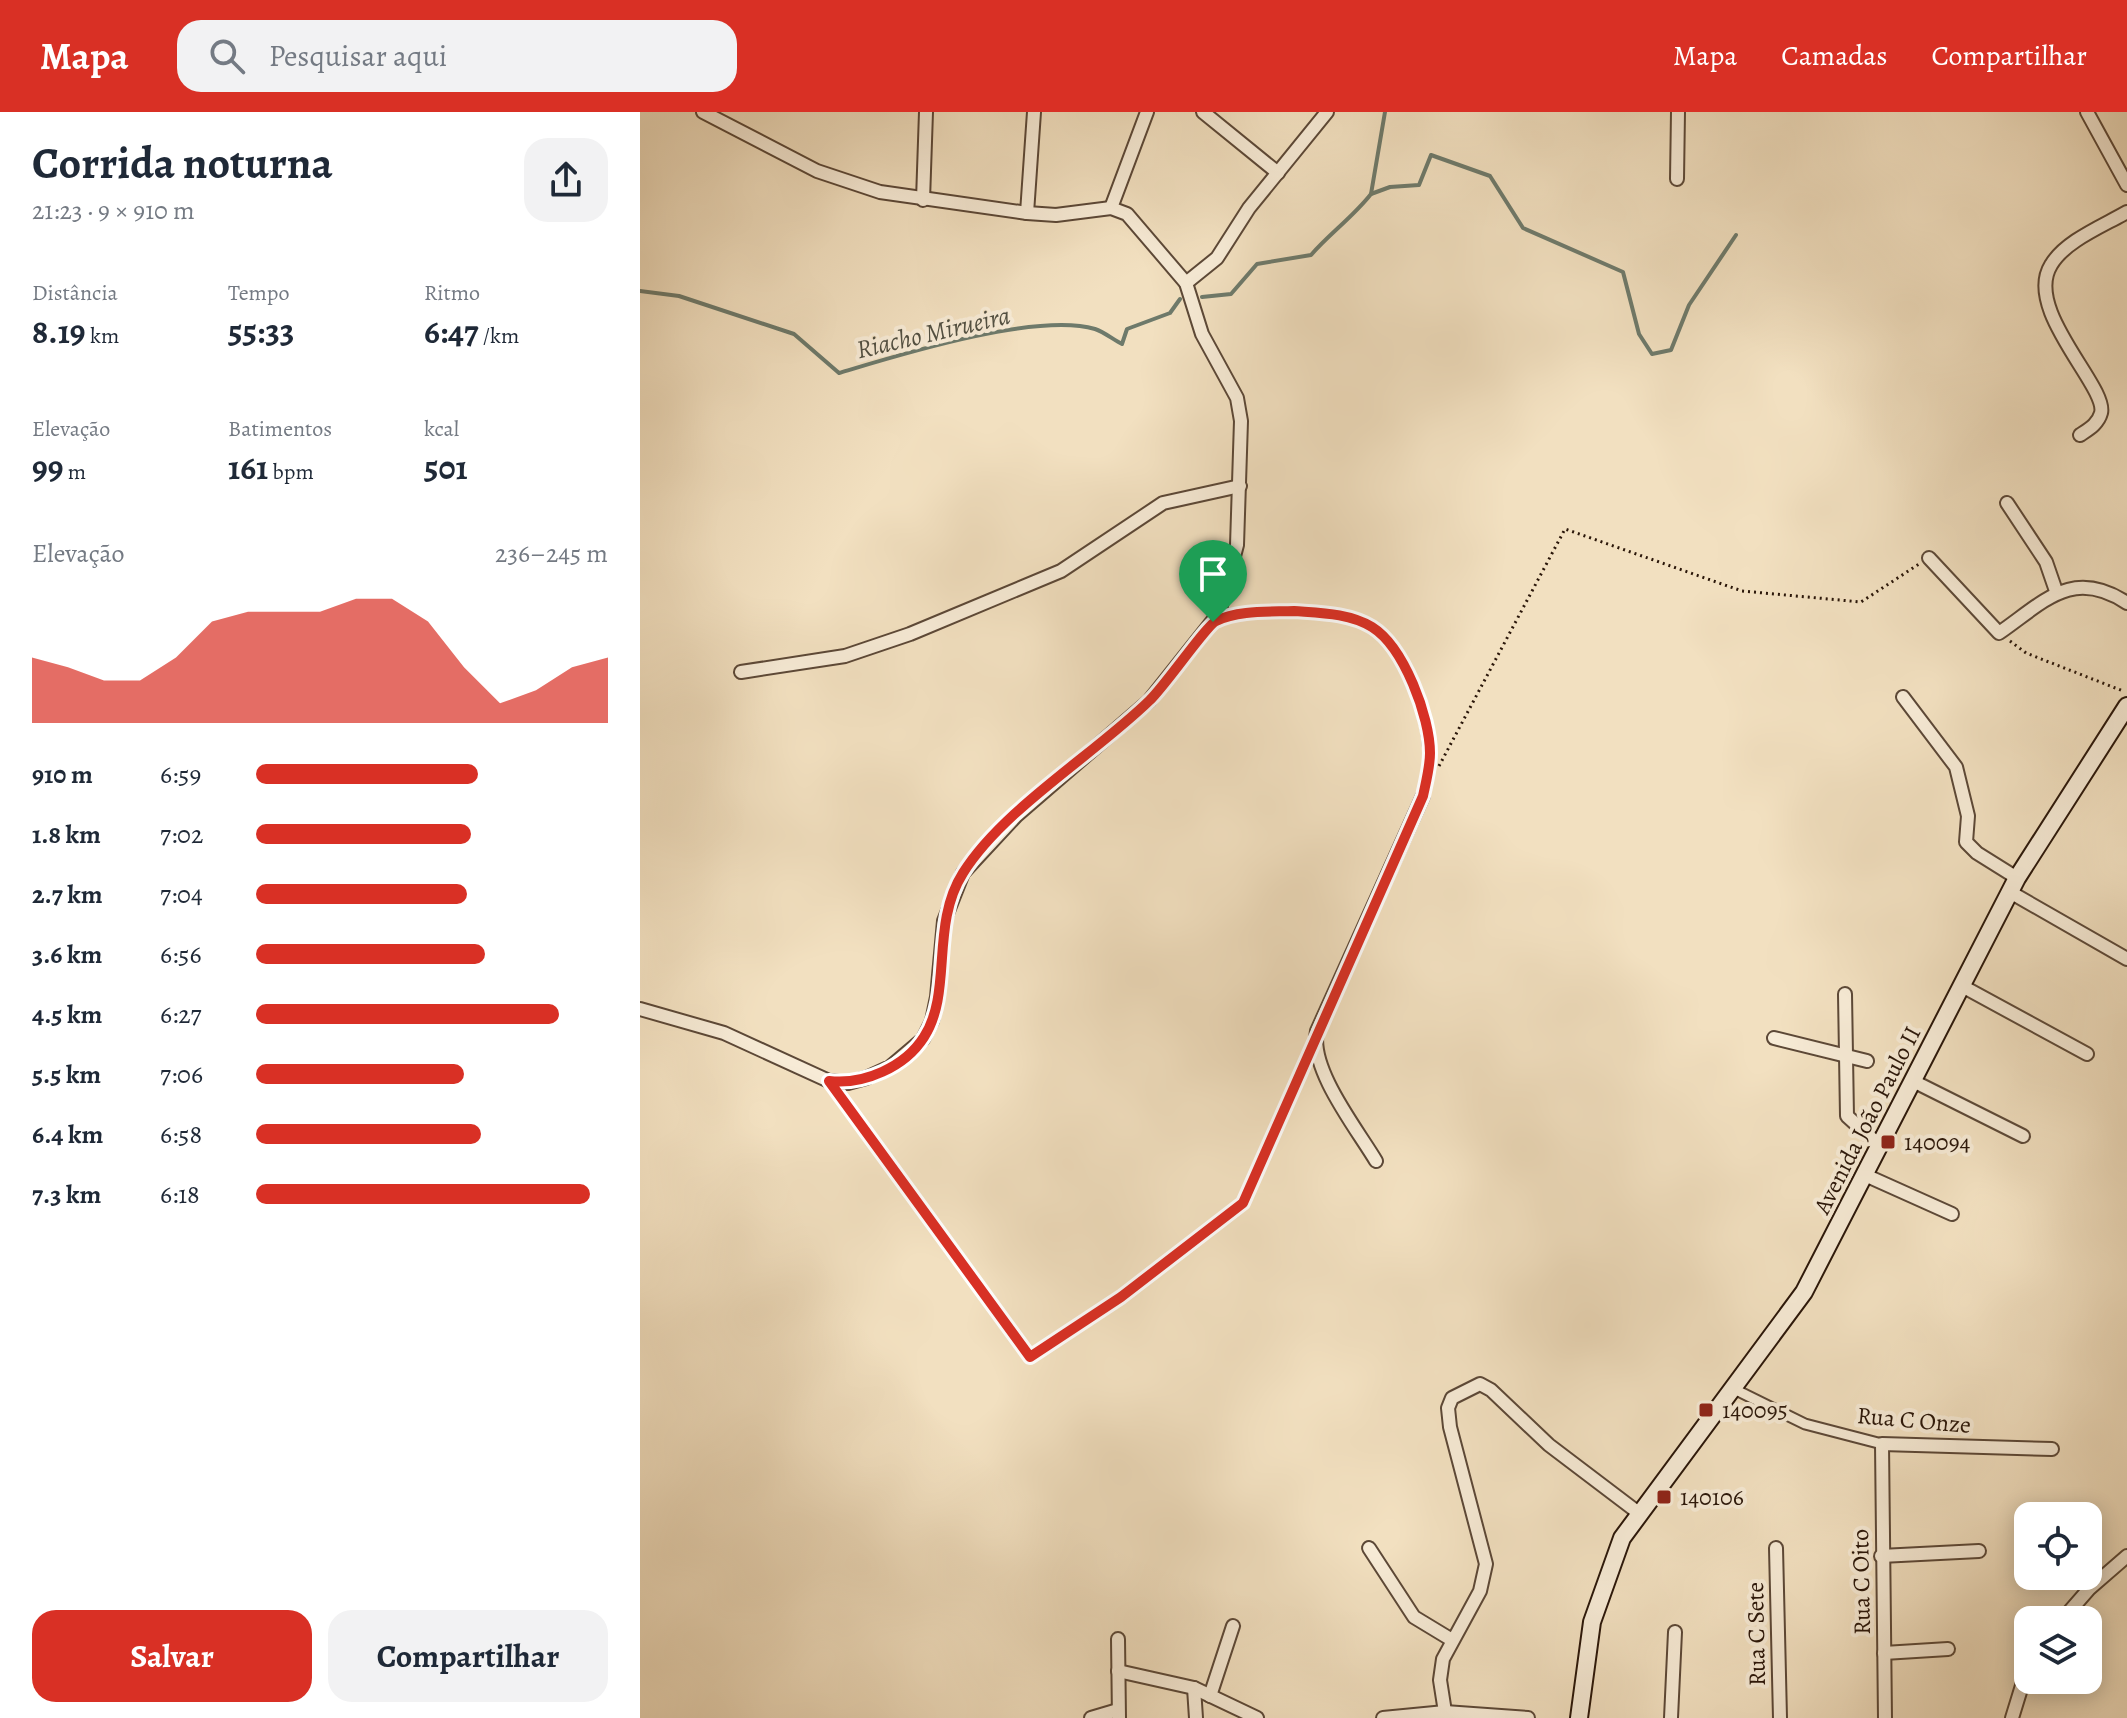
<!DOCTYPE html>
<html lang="pt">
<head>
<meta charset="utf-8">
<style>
	body { margin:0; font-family:Alegreya,serif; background:#f2f2f3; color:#1f2937; height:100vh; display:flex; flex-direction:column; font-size:30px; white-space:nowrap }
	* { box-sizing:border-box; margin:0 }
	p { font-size:26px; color:#747a83 }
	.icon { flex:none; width:44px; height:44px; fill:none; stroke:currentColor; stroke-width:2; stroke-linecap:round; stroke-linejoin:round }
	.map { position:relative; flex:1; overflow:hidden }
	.sheet { display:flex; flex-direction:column; background:#fff; width:640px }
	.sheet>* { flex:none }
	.tools { position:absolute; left:1374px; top:1390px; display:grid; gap:16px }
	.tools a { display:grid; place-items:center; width:88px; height:88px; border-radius:16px; background:#fff; box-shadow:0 4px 20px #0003; font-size:40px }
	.pin { position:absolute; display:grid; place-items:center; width:68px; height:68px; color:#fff; margin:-82px -34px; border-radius:50% 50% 50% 0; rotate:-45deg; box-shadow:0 0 8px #0007 }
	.pin .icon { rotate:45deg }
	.round { display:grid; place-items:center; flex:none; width:84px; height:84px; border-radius:24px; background:#f2f2f3 }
	.overview { display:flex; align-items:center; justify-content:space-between; height:136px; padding:0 32px }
	h1 { font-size:44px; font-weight:700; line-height:60px }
	.metrics { display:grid; grid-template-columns:repeat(3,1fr); gap:12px; height:136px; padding:8px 32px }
	.metrics div { display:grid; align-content:center }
	.metrics b { font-size:34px; font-weight:700 }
	.metrics small { font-size:22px; font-weight:400 }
	.metrics p { font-size:22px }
	.chart { height:224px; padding:16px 32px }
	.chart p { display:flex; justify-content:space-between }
	.chart svg { width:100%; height:144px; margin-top:8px; fill:#d93025; opacity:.7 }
	.cta { display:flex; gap:16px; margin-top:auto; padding:16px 32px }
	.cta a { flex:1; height:92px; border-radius:24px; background:#d93025; color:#fff; font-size:32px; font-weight:700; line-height:92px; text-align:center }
	.cta a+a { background:#f2f2f3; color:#1f2937 }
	ul { padding:0 32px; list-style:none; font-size:26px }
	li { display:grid; grid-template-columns:128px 96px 1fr; align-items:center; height:60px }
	li i { height:20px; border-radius:10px; background:#d93025 }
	header { display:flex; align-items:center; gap:48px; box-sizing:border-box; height:112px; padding:0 40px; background:#d93025; color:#fff }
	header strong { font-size:38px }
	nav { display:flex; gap:44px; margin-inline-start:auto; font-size:28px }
	.search { width:560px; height:72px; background:#f2f2f3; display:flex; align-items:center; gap:20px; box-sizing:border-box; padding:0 28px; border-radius:24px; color:#747a83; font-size:30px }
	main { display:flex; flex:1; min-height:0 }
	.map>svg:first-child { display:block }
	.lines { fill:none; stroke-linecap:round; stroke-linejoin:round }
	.stream { stroke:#6e7a6b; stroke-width:4 }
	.service-casing { stroke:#5c4837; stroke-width:10 }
	.pedestrian-casing { stroke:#5c4837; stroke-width:13 }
	.minor-casing { stroke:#5c4837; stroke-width:16 }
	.secondary-casing { stroke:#2a1609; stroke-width:20 }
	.path { stroke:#2a1609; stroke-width:3; stroke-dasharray:2 4; stroke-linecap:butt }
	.service { stroke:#f7ebd6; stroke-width:6 }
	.pedestrian { stroke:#f7ebd6; stroke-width:9 }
	.minor { stroke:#f7ebd6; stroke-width:12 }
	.secondary { stroke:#f7ebd6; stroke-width:16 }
	.route-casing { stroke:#fff; stroke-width:16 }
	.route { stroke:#d93025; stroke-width:10 }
	.poi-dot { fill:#8f2418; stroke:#f7ebd6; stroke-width:3 }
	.labels { text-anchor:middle; stroke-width:8; stroke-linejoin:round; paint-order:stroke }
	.street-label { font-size:24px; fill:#2a1609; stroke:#f7ebd6 }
	.poi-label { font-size:24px; fill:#2a1609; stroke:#f7ebd6; text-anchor:start }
	.water-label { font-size:26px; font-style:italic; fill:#525042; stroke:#f7ebd6 }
</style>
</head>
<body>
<header>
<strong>Mapa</strong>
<div class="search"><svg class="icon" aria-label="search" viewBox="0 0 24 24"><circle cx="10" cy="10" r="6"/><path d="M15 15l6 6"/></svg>Pesquisar aqui</div>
<nav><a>Mapa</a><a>Camadas</a><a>Compartilhar</a></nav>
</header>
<main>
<section class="sheet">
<div class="overview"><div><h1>Corrida noturna</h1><p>21:23 · 9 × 910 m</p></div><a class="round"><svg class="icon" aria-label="share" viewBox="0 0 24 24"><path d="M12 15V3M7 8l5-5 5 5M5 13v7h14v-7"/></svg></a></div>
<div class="metrics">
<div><p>Distância</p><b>8.19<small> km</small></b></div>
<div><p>Tempo</p><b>55:33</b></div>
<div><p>Ritmo</p><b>6:47<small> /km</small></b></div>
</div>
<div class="metrics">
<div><p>Elevação</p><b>99<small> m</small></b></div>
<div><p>Batimentos</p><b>161<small> bpm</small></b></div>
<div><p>kcal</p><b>501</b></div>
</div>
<div class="chart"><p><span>Elevação</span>236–245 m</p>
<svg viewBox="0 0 160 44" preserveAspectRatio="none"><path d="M0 44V24L10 27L20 31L30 31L40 24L50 13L60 10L70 10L80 10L90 6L100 6L110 13L120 27L130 38L140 34L150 27L160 24V44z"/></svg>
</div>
<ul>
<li><b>910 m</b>6:59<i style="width:63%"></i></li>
<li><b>1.8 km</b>7:02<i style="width:61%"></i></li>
<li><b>2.7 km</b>7:04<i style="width:60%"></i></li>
<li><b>3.6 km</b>6:56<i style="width:65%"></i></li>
<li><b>4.5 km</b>6:27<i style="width:86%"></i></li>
<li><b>5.5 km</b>7:06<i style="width:59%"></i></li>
<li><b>6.4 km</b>6:58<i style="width:64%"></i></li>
<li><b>7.3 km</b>6:18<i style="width:95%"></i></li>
</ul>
<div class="cta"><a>Salvar</a><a>Compartilhar</a></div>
</section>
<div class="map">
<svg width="1487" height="1606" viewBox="0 0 1487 1606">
	<rect width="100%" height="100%" fill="#f2e0c0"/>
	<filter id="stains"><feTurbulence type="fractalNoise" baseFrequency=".0025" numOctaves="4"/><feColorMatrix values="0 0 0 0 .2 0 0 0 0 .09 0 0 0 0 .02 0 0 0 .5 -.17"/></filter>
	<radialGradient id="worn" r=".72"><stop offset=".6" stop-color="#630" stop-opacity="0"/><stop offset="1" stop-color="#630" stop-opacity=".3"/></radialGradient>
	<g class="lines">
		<g class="stream">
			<polyline points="731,82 750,75 779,73 791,43 850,64 883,116 983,160 999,222 1012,242 1031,238 1049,193 1096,123"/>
			<path d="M0,179L39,184L154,222L199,261C259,243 396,200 455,217C464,220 474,228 482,232L487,217L530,201L540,187"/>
			<path d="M562,185L591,182L617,152L671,143C689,122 713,105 731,82L745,0"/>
		</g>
		<g class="service-casing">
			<path id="service" d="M573,510C625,497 707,485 749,529C761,542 767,561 773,577C788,615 791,645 783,684"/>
		</g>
		<g class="pedestrian-casing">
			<polyline id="pedestrian" points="1094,1277 1165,1312 1242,1332"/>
		</g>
		<g class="minor-casing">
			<g id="minor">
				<polyline points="563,0 638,61"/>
				<polyline points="1447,0 1487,73"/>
				<polyline points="1037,67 1038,0"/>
				<polyline points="283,88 286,0"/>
				<polyline points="471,96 507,0"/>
				<polyline points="387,101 394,0"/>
				<polyline points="546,171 577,146 609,96 687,0"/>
				<path d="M1440,323C1449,317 1458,312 1461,301C1468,275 1383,198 1411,153C1425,129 1463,114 1487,100"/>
				<polyline points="1367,391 1406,450 1416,479"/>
				<path d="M1289,446L1359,521C1404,490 1432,455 1487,491"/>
				<polyline points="101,560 205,544 270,522 421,459 523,391 600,374"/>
				<polyline points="1263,585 1316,655 1328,704 1326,730 1337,741 1377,766"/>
				<polyline points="1370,780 1487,847"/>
				<polyline points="1322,874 1447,942"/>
				<polyline points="1205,882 1207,1004 1240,1034"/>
				<polyline points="0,897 84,921 189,969 208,971 226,966 250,955 283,927 292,909 297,885 304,809 323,761 376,704 509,589 579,501 597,433 601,309 597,286 562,222 546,171 487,102 471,96 416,103 387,101 240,80 177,59 63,0"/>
				<polyline points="1134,926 1227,949"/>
				<polyline points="1275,970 1383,1024"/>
				<path d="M736,1049C717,1017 669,957 677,919L783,684"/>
				<polyline points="1225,1063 1312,1102"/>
				<polyline points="729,1436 774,1505 812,1528"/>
				<polyline points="1136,1436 1140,1606"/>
				<polyline points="1241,1444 1339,1439"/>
				<polyline points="1422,1508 1449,1477 1487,1444"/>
				<polyline points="478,1527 479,1606"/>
				<polyline points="1244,1541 1308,1537"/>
				<polyline points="478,1559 554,1576 617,1606"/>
				<polyline points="554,1576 556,1606"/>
				<polyline points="570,1584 593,1514"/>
				<polyline points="805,1600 800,1568 803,1547 840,1479 846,1452 810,1315 808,1296 812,1286 840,1272 851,1278 909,1333 1000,1402"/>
				<polyline points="451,1606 478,1598"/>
				<polyline points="743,1606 805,1600 888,1606"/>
				<polyline points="1031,1606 1035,1520"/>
				<polyline points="1245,1606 1242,1332 1412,1337"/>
				<polyline points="1372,1606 1388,1554"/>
			</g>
		</g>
		<g class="secondary-casing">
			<polyline id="secondary" points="939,1606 952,1510 982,1426 1164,1180 1377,766 1487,594"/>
		</g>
		<g class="path">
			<polyline points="1370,529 1386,541 1483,579"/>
			<polyline points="799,654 925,417 1102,479 1221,490 1279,452"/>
			<polyline points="201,985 390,1245 481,1185 603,1091 666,952"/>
		</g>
		<use href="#service" class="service"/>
		<use href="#pedestrian" class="pedestrian"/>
		<use href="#minor" class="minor"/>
		<use href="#secondary" class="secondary"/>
	</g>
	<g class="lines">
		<g class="route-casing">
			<path id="route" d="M654,499C680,501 709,501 732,515C764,535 790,605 790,641C790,655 786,670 783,684L603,1091L481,1185L390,1245L189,969C224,973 265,955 284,925C313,880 290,813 323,761C363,697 455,642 510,588C524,575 567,513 576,509C598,498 629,500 654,499Z"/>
		</g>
		<use href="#route" class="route"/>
	</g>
	<g class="poi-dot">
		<rect x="1240" y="1022" width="16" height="16" rx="4"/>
		<rect x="1058" y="1290" width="16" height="16" rx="4"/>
		<rect x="1016" y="1377" width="16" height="16" rx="4"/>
	</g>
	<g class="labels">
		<g class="street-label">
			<text transform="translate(1227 1008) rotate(-63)" y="8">Avenida João Paulo II</text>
			<text transform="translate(1274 1308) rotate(5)" y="8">Rua C Onze</text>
			<text transform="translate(1221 1470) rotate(-91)" y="8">Rua C Oito</text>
			<text transform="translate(1116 1522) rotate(-91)" y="8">Rua C Sete</text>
		</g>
		<g class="poi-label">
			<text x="1264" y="1038">140094</text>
			<text x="1082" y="1306">140095</text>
			<text x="1040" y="1393">140106</text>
		</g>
		<g class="water-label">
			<text transform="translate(293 220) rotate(-13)" y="9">Riacho Mirueira</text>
		</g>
	</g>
	<rect width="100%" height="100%" filter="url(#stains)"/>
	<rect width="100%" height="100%" fill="url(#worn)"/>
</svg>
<div class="tools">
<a><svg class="icon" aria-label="locate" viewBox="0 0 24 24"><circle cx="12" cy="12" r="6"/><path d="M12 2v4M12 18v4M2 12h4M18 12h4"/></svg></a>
<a><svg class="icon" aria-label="layers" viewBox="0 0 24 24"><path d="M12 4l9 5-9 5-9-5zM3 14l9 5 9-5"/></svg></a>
</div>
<div class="pin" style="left:573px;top:510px;background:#1e9e55"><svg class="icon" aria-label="arrive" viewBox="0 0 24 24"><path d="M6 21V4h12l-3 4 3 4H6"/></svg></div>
</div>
</main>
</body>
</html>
